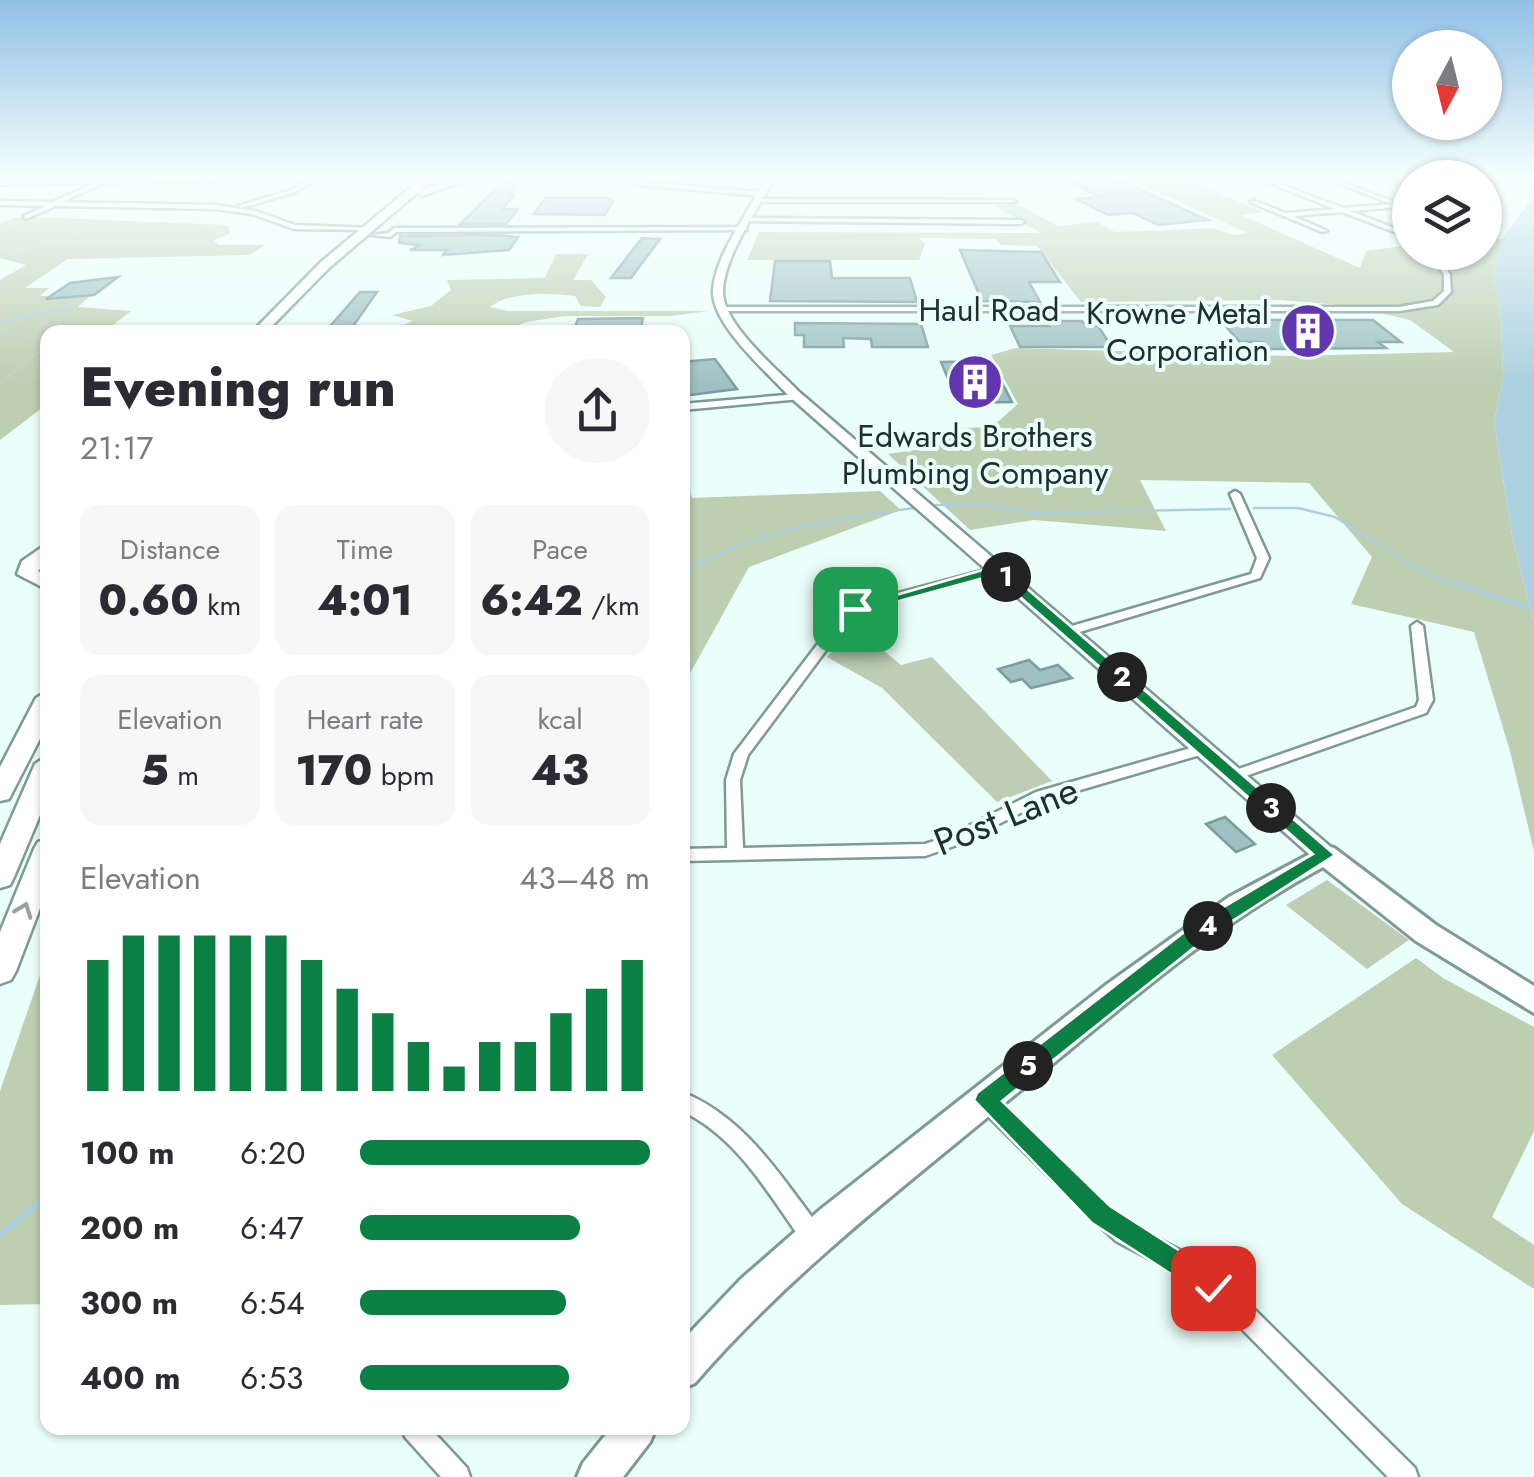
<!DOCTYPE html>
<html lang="en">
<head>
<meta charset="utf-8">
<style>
	body { margin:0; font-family:Jost,sans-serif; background:#f7f7f7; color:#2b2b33; height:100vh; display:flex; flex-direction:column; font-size:38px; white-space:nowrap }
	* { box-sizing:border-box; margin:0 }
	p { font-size:32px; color:#7c7c81 }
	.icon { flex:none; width:55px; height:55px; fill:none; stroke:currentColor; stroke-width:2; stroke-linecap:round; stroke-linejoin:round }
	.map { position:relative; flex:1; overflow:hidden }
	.sheet { position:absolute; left:40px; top:325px; width:650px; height:1110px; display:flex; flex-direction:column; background:#fff; border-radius:20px; box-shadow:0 2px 8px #0004 }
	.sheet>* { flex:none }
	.needle { width:65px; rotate:187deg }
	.buttons { position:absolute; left:1392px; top:30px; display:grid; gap:20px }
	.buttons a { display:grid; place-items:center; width:110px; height:110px; border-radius:50%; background:#fff; box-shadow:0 2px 8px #0004; font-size:50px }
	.pin { position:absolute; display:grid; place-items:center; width:85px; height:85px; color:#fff; margin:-42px; border-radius:20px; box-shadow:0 5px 15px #0006 }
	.km { position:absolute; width:50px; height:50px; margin:-25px; border-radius:50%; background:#222; color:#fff; font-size:28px; line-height:50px; text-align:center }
	.round { display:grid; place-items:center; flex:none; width:105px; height:105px; border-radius:52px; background:#f7f7f7 }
	.head { display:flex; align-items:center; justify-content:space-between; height:170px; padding:0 40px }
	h1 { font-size:55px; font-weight:800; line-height:75px }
	.stats { display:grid; grid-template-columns:repeat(3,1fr); gap:15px; height:170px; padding:10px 40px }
	.stats div { display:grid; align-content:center; border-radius:20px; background:#f7f7f7; text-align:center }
	.stats b { font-size:42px; font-weight:800 }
	.stats small { font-size:28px; font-weight:400 }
	.stats p { font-size:28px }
	.chart { height:280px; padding:20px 40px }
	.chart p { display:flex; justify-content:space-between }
	.chart svg { width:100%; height:180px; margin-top:10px; stroke:#0b8043; stroke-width:6 }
	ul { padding:0 40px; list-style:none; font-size:32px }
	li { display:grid; grid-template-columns:160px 120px 1fr; align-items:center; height:75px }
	li i { height:25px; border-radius:12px; background:#0b8043 }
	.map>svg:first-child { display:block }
	.green { fill:#becdb4 }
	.forest { fill:#bdceb1 }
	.water { fill:#acd0e0 }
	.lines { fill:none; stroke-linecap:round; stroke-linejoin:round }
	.stream-far2 { stroke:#acd0e0; stroke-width:2.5 }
	.stream-far1 { stroke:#acd0e0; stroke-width:4 }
	.stream { stroke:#acd0e0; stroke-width:6 }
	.building { fill:#9fc1c3; stroke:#7c9da0; stroke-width:2.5 }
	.minor-casing { stroke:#7c9b94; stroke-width:5 }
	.tertiary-casing { stroke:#7c9b94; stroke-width:4 }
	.secondary-casing { stroke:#7c9b94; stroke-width:5 }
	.primary-casing { stroke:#7c9b94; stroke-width:6 }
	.trunk-casing { stroke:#7c9b94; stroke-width:5 }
	.minor { fill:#fff; fill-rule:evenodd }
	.tertiary { fill:#fff; fill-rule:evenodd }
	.secondary { fill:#fff; fill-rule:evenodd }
	.primary { fill:#fff; fill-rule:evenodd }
	.trunk { fill:#fff; fill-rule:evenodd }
	.oneway { stroke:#9ba1a0 }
	.route { fill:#0b8043; stroke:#fff; stroke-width:2.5 }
	.labels { text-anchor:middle; stroke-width:8; stroke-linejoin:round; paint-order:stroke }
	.far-street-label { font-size:32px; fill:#212e2b; stroke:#ebfffa }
	.far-poi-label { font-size:32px; fill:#212e2b; stroke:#ebfffa; text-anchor:end }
	.street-label { font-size:38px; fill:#212e2b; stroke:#ebfffa }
</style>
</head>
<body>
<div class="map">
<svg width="1534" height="1477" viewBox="0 0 1534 1477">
	<rect width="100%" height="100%" fill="#ebfffa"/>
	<g class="green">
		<polygon points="17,217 32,217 7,228 78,233 0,258 0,224"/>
		<polygon points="24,321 43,321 61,332 48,332 47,346 0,383 0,330"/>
		<polygon points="854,626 901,665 932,657 1052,781 997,802 882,688 827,657"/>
		<polygon points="1327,880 1409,940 1367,969 1286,905"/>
	</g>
	<g class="forest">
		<polygon points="1129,179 1184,179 1264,212 1241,215 1360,268 1366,251 1410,245 1410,252 1485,252 1485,240 1502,239 1493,278 1501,316 1503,377 1494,422 1512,535 1534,623 1534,851 1510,751 1474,632 1351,604 1372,557 1309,483 1140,480 1166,531 1034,520 970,530 888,454 922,449 963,428 992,427 1018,404 991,355 1016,348 1290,356 1454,352 1410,320 1352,306 1279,300 1081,302 1037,246 1001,245 996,239 919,238 925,244 919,260 747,260 759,232 1040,233 993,204 1018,205 1058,226 1097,222 1115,232 1212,228 1233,235 1248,233"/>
		<polygon points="32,217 228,225 230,234 214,240 218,245 265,245 250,255 68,259 25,288 49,288 40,296 90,296 78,307 131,311 104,332 61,332 43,321 24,321 0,330 0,280 26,265 0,258 75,234 4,229"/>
		<path d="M556,254H588L573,280H591L606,297L600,307L581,306L575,296C549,293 510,291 490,307L508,311H708L671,316H565L526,322L503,332H385L413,321L392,315L431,306L451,290L447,280L545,278Z"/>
		<polygon points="47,346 47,404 0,440 0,383"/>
		<polygon points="683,469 692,498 880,491 901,510 749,567 683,686"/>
		<polygon points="47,955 47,1304 0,1305 0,1091"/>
		<polygon points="1416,958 1443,978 1534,1027 1534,1131 1492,1217 1534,1245 1534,1289 1402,1204 1272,1055"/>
	</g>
	<polygon class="water" points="1528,179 1534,179 1534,623 1512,535 1494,422 1503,377 1501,316 1493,278 1502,239 1532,199"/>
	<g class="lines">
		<g class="stream-far2">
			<polyline points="0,321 76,304"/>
			<polyline points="936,505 983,504 1034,513 1230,509"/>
			<polyline points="1254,508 1298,508 1335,517 1424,573 1474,590"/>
			<path d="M682,573C752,530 834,519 914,508"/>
		</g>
		<polyline class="stream-far1" points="1466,587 1530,608"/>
		<polyline class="stream" points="0,1235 48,1195"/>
	</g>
	<g class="building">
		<polygon points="506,179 519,179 509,194 515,194 502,209 518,209 506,224 460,224"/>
		<polygon points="1063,179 1116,179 1208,220 1158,225 1133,213 1108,215 1076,199 1100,197"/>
		<polygon points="546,198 607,198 613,201 605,215 533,214"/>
		<polygon points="400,236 497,235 518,237 509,250 443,255 447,250 410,250 420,245 399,243"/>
		<polygon points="642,238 660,239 631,278 611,278"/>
		<polygon points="960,250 1041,252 1060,282 1029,282 1040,302 982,301"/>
		<polygon points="775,261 830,261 832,278 910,278 917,302 770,301"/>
		<polygon points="118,277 94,295 46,299 70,283"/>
		<polygon points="360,292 377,292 349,332 325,332"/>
		<polygon points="643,318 640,332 573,332 578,319"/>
		<polygon points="1220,320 1373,320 1401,342 1378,342 1386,348 1269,349 1262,342 1240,342"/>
		<polygon points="1046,321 1082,321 1086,326 1098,326 1112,347 1020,347 1010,326 1049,326"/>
		<polygon points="795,323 921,324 928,347 872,347 871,339 843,338 844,347 804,347 804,335 795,335"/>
		<polygon points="715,359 737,389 682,396 682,362"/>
		<polygon points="991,361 1012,402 958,403 941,362"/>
		<polygon points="1029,660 1040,670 1058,665 1072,678 1031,688 1022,679 1011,682 998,669"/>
		<polygon points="1225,817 1255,844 1236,852 1206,824"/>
	</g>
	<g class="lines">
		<g class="minor-casing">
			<g id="minor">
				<polygon points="311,179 317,179 295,192 241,208 238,206 291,190"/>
				<polygon points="1259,179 1266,179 1343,208 1392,204 1327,179 1333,179 1398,203 1410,202 1410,206 1350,211 1410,234 1410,238 1342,212 1293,216 1327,231 1322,232 1250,202 1255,201 1286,213 1335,209"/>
				<polygon points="1392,179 1410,182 1410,186 1393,180"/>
				<polygon points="1485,179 1490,179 1485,188"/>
				<polygon points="99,181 101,184 62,202 215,205 255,211 295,225 372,228 369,230 294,229 252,214 215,209 55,206 26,219 24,216 46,206 0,205 0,201 53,202"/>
				<polygon points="638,182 762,192 765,194 762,196 636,185"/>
				<polygon points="1485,195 1488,197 1488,201 1485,203"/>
				<polygon points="759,199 1013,200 1016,202 757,202"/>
				<polygon points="749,218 1021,220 1024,222 1021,224 747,221"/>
				<polygon points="745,227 747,230 396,232 390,237 371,235 388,233 394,228"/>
				<polygon points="1431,252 1437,252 1450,275 1451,292 1438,305 1399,311 723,311 719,309 723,307 1399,307 1433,301 1444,291 1444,275"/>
				<polygon points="798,394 801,395 801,399 682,410 682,404"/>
				<polygon points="1235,491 1240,494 1269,558 1260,578 1073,634 1065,634 1063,631 1065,628 1251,574 1257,558 1230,494"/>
				<polygon points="997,567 1001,568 1001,572 869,607 850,618 748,755 740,780 743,848 925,844 947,837 1036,792 1205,744 1210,746 1212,749 1210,752 1046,800 957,845 925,856 682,861 682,849 727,848 726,780 734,754 842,612 861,603"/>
				<polygon points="1417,622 1423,626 1433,700 1426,713 1240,778 1230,778 1228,775 1230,772 1416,707 1419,700 1411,626"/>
				<polygon points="985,1091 992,1094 1108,1207 1132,1225 1187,1254 1248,1303 1415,1468 1418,1477 1388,1477 1232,1319 1171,1270 1116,1241 1094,1221 978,1106 975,1100 978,1094"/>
				<path d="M682,1092C747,1118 781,1178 822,1230L825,1238L822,1246L814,1249L806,1246C770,1197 739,1138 682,1111Z"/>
				<polygon points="402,1428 430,1428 467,1468 470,1477 441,1477 405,1437"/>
			</g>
		</g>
		<g class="tertiary-casing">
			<polygon id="tertiary" points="189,179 338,179 0,185 0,181"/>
		</g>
		<g class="secondary-casing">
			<path id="secondary" d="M766,179H774C758,208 722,260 723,293C724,325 777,369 798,391L1333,849L1336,855L1333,861H1317L790,397C768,373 712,325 713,291C714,257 750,209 766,179Z"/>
		</g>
		<g class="primary-casing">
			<g id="primary">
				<path d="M1325,846L1334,848L1436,925L1534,986V1013L1416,941L1323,867C1208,929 1112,1016 1011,1098C901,1189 789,1274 695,1383L682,1389V1341L741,1279L821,1209L1106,985L1229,897Z"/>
				<polygon points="611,1428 656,1428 650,1442 623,1477 577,1477 583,1463"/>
			</g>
		</g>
		<g class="trunk-casing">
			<g id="trunk">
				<polygon points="421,179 432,179 419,191 456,179 470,179 422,196 418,192 329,268 266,332 252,332 321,262"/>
				<polygon points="48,543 48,560 38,571 48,576 48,590 17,574 22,561"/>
				<polygon points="48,691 48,723 9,799 0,801 0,767 36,698"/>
				<polygon points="48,755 48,796 14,877 10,885 0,888 0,844 35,764"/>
				<polygon points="48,839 48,887 16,971 11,980 0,984 0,932 34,849 38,842"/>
			</g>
		</g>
		<use href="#minor" class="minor"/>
		<use href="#tertiary" class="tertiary"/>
		<use href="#secondary" class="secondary"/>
		<use href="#primary" class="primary"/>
		<use href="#trunk" class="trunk"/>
	</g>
	<defs><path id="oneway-chevron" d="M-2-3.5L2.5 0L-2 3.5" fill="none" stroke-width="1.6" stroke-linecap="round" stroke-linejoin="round" transform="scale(2.5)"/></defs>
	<use class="oneway" href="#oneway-chevron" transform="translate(24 910) rotate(-69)"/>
	<linearGradient id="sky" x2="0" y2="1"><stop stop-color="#90bfe5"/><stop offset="0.46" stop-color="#f6fffd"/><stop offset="1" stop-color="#f6fffd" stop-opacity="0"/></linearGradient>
	<rect width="1534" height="385" fill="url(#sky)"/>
	<polygon class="route" points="993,567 1002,567 1335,855 1206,938 1002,1101 1110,1206 1222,1278 1226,1288 1222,1297 1213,1301 1092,1223 974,1100 977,1093 1192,926 1313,854 995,575 855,613 848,609"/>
	<defs>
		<g id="building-disc" transform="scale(2.875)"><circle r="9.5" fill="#6236ae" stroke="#ebfffa"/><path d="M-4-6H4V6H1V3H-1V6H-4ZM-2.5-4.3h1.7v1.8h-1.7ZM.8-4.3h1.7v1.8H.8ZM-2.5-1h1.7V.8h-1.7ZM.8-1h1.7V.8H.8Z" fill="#fff"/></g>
	</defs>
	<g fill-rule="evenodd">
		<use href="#building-disc" x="1308" y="331"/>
		<use href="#building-disc" x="975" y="382"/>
	</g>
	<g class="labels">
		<g class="far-street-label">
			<text x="989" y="321">Haul Road</text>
		</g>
		<g class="far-poi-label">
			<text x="1269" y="324">Krowne Metal<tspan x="1269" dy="37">Corporation</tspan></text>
			<text x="975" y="447" text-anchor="middle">Edwards Brothers<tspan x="975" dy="37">Plumbing Company</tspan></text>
		</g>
		<g class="street-label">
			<text transform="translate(1006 816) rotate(-22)" y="13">Post Lane</text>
		</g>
	</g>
</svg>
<div class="buttons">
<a><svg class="needle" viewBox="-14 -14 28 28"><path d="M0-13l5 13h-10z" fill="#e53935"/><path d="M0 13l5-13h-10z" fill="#7c7c81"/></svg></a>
<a><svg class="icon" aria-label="layers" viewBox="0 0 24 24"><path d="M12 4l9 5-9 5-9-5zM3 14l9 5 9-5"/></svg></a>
</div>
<div class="pin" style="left:855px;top:609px;background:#1e9e55"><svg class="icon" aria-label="arrive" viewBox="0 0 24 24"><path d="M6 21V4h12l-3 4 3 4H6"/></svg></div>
<div class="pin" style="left:1213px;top:1288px;background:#d93025"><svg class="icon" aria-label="check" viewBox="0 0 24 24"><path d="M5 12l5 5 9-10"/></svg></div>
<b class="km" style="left:1006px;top:577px">1</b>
<b class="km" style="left:1122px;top:677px">2</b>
<b class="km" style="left:1271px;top:808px">3</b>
<b class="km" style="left:1208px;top:926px">4</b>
<b class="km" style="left:1028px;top:1066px">5</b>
<section class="sheet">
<div class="head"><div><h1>Evening run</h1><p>21:17</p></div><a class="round"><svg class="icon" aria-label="share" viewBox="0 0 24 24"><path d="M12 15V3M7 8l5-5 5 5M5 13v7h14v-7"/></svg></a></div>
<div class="stats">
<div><p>Distance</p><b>0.60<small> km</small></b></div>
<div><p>Time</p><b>4:01</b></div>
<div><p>Pace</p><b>6:42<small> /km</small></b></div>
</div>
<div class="stats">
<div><p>Elevation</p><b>5<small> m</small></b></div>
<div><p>Heart rate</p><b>170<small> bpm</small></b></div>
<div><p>kcal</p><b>43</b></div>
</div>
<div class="chart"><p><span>Elevation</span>43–48 m</p>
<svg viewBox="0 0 160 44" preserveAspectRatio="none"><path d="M5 44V12M15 44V6M25 44V6M35 44V6M45 44V6M55 44V6M65 44V12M75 44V19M85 44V25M95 44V32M105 44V38M115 44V32M125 44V32M135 44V25M145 44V19M155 44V12"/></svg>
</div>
<ul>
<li><b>100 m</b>6:20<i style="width:100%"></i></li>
<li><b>200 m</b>6:47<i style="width:76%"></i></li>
<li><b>300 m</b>6:54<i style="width:71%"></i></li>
<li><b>400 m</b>6:53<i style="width:72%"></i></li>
</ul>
</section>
</div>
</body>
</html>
